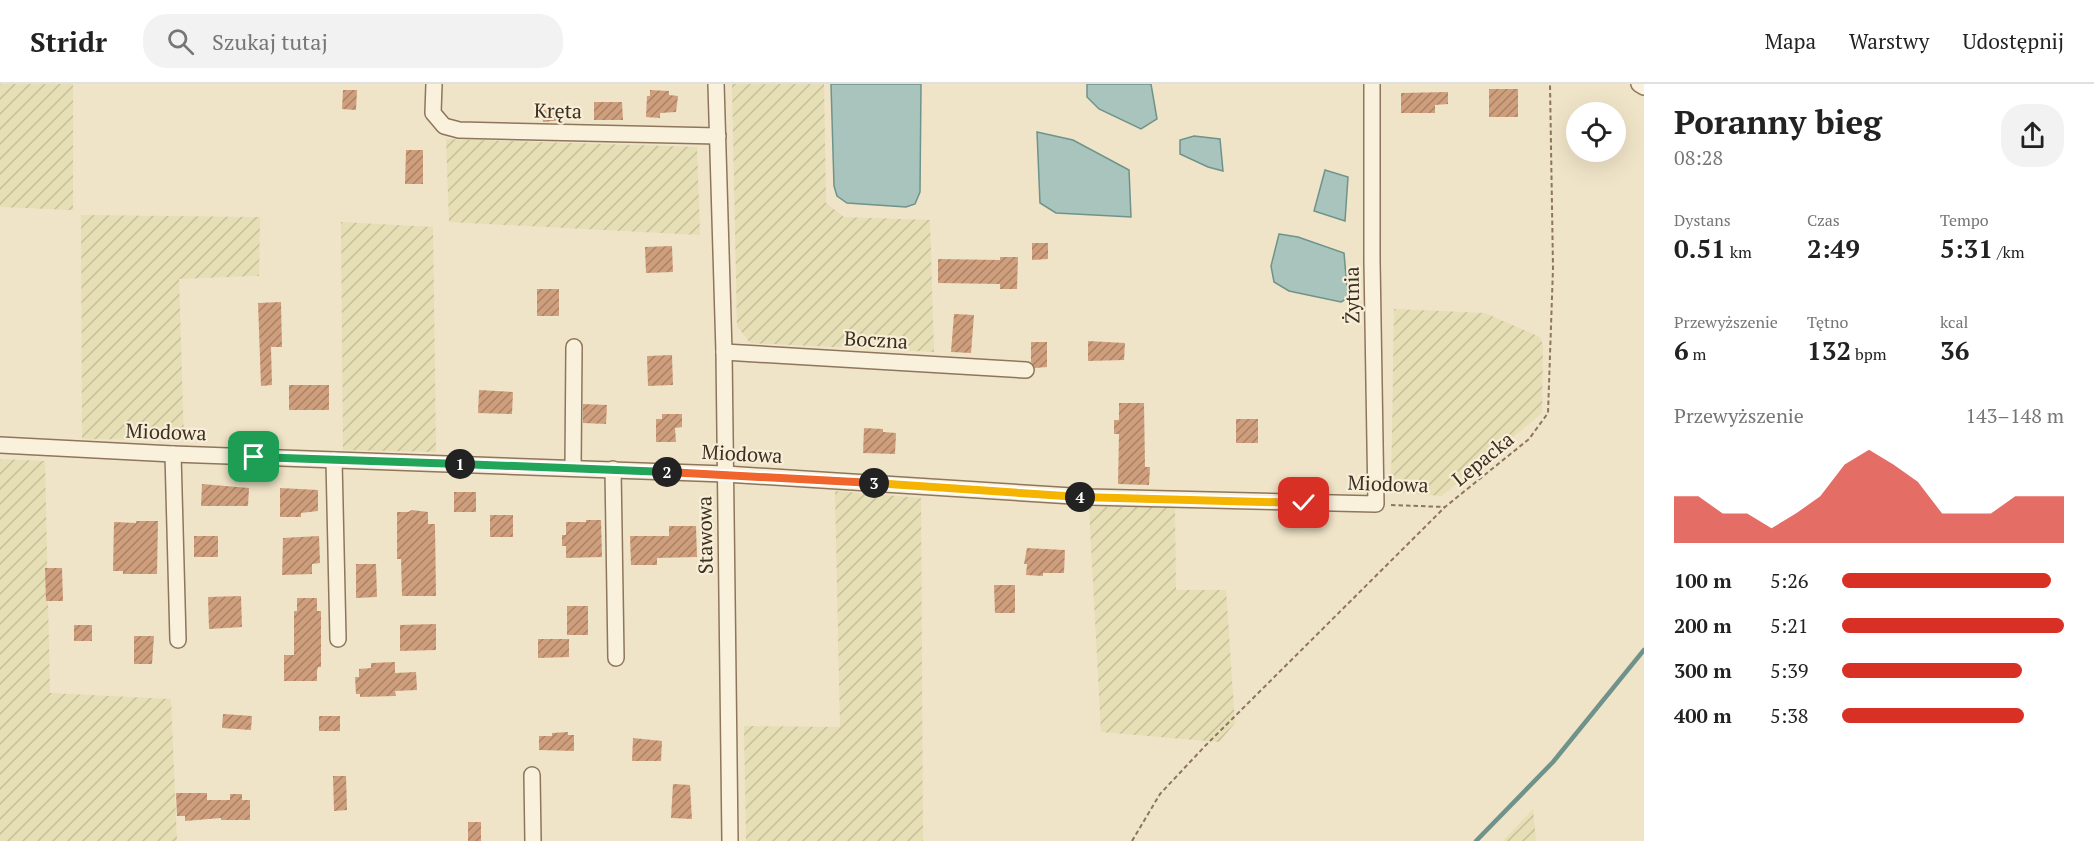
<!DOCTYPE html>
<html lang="pl">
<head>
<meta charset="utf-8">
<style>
	body { margin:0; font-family:"PT Serif",serif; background:#f2f2f2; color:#222; height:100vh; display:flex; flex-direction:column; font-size:22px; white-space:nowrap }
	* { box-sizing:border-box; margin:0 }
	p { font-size:20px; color:#767676 }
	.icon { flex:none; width:33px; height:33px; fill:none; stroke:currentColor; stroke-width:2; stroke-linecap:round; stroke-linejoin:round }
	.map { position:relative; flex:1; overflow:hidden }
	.side { display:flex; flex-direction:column; background:#fff; width:450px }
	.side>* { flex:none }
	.controls { position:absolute; left:1566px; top:18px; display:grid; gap:12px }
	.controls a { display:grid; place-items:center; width:60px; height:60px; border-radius:50%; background:#fff; box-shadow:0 6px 24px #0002; font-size:30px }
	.pin { position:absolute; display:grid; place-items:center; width:51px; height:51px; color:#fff; margin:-26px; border-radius:12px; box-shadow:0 3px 9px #0006 }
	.km { position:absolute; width:30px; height:30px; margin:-15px; border-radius:50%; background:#222; color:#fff; font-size:16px; line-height:30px; text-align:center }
	.round { display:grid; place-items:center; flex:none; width:63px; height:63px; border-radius:24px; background:#f2f2f2 }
	.head { display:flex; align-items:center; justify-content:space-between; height:102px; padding:0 30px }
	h1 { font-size:33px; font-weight:700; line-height:45px }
	.stats { display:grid; grid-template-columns:repeat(3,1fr); gap:9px; height:102px; padding:6px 30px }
	.stats div { display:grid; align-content:center }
	.stats b { font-size:26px; font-weight:700 }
	.stats small { font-size:16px; font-weight:400 }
	.stats p { font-size:16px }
	.chart { height:168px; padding:12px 30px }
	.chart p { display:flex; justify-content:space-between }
	.chart svg { width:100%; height:108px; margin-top:6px; fill:#d93025; opacity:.7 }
	ul { padding:0 30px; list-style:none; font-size:20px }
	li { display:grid; grid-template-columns:96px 72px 1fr; align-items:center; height:45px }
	li i { height:15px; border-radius:8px; background:#d93025 }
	header { display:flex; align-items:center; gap:36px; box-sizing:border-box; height:84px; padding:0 30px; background:#fff; border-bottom:2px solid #e0e0e0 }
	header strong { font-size:28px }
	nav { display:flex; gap:33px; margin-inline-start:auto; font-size:21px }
	.search { width:420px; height:54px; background:#f2f2f2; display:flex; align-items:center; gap:15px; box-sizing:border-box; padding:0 21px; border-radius:24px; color:#767676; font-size:22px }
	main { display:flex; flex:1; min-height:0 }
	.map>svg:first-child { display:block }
	.farmland { fill:url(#farmland-furrows) }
	.water { fill:#a9c4bc; stroke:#6f938a; stroke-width:1.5 }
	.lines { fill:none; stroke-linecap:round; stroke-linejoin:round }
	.stream { stroke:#6f938a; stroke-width:4.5 }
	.building { fill:url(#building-hatch) }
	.minor-casing { stroke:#8d765c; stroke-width:18 }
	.path { stroke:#8d765c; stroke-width:2; stroke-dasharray:4.5 3; stroke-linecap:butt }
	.minor { stroke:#faf1dc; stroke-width:15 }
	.split-1-casing { stroke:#fff; stroke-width:12 }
	.split-2-casing { stroke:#fff; stroke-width:12 }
	.split-3-casing { stroke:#fff; stroke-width:12 }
	.split-4-casing { stroke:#fff; stroke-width:12 }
	.split-5-casing { stroke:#fff; stroke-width:12 }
	.split-1 { stroke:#22a559; stroke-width:8 }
	.split-2 { stroke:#22a559; stroke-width:8 }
	.split-3 { stroke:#f0652b; stroke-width:8 }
	.split-4 { stroke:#f5b400; stroke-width:8 }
	.split-5 { stroke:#f5b400; stroke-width:8 }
	.labels { text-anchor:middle; stroke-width:4.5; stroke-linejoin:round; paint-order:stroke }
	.street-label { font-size:20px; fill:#3d2e20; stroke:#f7eed8 }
</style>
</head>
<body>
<header>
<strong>Stridr</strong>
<div class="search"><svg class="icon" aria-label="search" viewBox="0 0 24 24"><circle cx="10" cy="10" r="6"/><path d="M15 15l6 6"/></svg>Szukaj tutaj</div>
<nav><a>Mapa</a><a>Warstwy</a><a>Udostępnij</a></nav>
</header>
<main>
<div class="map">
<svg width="1644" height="757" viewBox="0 0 1644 757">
	<defs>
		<pattern id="farmland-furrows" width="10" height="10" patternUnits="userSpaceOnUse" patternTransform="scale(1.5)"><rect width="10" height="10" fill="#e6deb5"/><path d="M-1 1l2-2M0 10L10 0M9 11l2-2" fill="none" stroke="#c6bf9b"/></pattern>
		<pattern id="building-hatch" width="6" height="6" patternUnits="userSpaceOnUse" patternTransform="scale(1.5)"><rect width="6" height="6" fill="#cf9f7d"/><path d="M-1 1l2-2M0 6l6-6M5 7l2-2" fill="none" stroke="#a98266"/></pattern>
	</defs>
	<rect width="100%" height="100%" fill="#f0e4c8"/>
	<g class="farmland">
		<polygon points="0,0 73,0 73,126 0,123"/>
		<polygon points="732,0 824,0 826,119 844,133 930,136 934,268 750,259 737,242"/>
		<polygon points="446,55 697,63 700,151 449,138"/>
		<polygon points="81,131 260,133 259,192 179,195 184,356 82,355"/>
		<polygon points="341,138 433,143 436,368 343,366"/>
		<polygon points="1394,225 1485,229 1540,253 1543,262 1542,329 1442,412 1391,408"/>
		<polygon points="0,375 45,377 50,609 171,615 177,757 0,757"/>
		<polygon points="835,407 921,414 923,757 746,757 744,642 840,643"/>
		<polygon points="1089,423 1175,423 1176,506 1226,506 1235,639 1219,658 1101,648"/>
		<polygon points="1533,725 1536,757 1503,757"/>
	</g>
	<g class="water">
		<polygon points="831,0 921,0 920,108 915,120 906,123 847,119 837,112 834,102"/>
		<polygon points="1087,0 1151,0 1157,35 1141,45 1099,25 1087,13"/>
		<polygon points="1037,48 1073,56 1129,86 1131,133 1056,129 1040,119"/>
		<polygon points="1194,52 1220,55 1223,87 1208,83 1180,70 1180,56"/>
		<polygon points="1325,86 1348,93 1345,137 1314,127"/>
		<polygon points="1279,150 1298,153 1344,169 1348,214 1341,218 1289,207 1274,198 1271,182"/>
	</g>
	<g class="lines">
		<polyline class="stream" points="1476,757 1553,678 1644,566"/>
	</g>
	<g class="building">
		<rect x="1489" y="5" width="29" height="28"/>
		<polygon points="343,6 357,6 356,26 342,25"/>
		<polygon points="650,6 669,7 669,11 678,12 676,28 660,29 660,34 646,33 647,12 650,12"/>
		<polygon points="1448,8 1448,20 1435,21 1435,29 1401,29 1401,9"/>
		<polygon points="594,18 622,18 623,36 594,36"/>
		<polygon points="562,24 563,36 543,38 542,26"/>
		<polygon points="406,66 423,66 423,100 405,100"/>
		<polygon points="1032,159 1048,159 1048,175 1032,176"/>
		<polygon points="672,162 673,188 646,189 645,163"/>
		<polygon points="1000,173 1018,173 1017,205 1000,205 1000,200 938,199 938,175 1000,176"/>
		<rect x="537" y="205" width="22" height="27"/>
		<polygon points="281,218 282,263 271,263 272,301 261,302 258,219"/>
		<polygon points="954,230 974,231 971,269 951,268"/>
		<polygon points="1088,257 1125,259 1124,276 1088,277"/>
		<polygon points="1031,258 1047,258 1047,283 1035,284 1031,278"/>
		<polygon points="672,271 673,301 648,302 647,272"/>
		<rect x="289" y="301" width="40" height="25"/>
		<polygon points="479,306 513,308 512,330 478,329"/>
		<polygon points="1119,319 1144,319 1145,383 1150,383 1149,401 1118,400 1119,350 1114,350 1114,336 1119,336"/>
		<polygon points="583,320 607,321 606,340 583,339"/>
		<polygon points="662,330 682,330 682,343 675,344 676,358 656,358 656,335 662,335"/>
		<rect x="1236" y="335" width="22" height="24"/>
		<polygon points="864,344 883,345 883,348 896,349 895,370 863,369"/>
		<polygon points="202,400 249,404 248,422 201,422"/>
		<polygon points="280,404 318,406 318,427 301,429 301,433 280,433"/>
		<rect x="454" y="408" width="22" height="20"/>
		<polygon points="412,426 428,428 428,440 435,440 436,512 402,512 401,475 397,475 397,428 408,428"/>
		<rect x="490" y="431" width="23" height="22"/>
		<polygon points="586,436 601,436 602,473 566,474 566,462 562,462 562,451 566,451 566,438 586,438"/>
		<polygon points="136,437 158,437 157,490 123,490 123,487 113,487 114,438 136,439"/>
		<polygon points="669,442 696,442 697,473 657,474 657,481 631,481 630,452 669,452"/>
		<rect x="194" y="452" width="24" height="21"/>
		<polygon points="319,452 320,479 312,480 312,490 282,491 283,454"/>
		<polygon points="1027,464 1065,466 1064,489 1043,489 1043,492 1026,491 1027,480 1024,480"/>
		<polygon points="356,480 376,480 377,513 356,514"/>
		<polygon points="45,484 62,484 63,517 46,517"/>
		<polygon points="994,501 1015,501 1015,529 995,529"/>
		<polygon points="241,512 242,543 209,545 208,513"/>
		<polygon points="297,514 317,514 317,527 321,527 321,583 318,583 317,587 317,597 284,597 284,571 294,571 294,527 297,527"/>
		<rect x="567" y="522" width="21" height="29"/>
		<polygon points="436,540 436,566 400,567 400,541"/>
		<rect x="74" y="541" width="18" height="16"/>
		<polygon points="134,552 154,552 152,580 134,580"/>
		<polygon points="538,555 569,555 569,573 538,574"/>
		<polygon points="395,578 395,589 416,588 417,606 395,607 396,612 360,613 360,610 356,610 355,593 359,593 359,585 371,584 371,579"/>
		<polygon points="223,630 252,632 251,646 222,644"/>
		<rect x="319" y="632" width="21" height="15"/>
		<polygon points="568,648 568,651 574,651 574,667 539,666 539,652 552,652 552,649"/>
		<polygon points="633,654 662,657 661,677 632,677"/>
		<polygon points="333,692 346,692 347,726 334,727"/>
		<polygon points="673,700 690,701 692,735 671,734"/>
		<polygon points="176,709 207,709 207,716 230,716 230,710 242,710 242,716 250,716 250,736 221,736 221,734 185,737 185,732 177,732"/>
		<rect x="468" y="738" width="13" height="19"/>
	</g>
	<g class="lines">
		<g class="minor-casing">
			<g id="minor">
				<polyline points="434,0 433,29 444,42 459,46 718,52"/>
				<polyline points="716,0 724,268 730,757"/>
				<polyline points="1639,0 1644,3"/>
				<polyline points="724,268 1026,286"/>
				<polyline points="0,361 173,370 725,390 1088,413 1376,420 1372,177 1372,0"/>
				<polyline points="173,370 178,556"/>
				<polyline points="334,376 338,555"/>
				<polyline points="573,384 574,263"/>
				<polyline points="613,385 616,574"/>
				<polyline points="532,691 533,757"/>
			</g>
		</g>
		<g class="path">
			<polyline points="1391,421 1445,423"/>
			<polyline points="1132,757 1160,710 1206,661 1445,423 1529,355 1548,329 1553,184 1550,0"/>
		</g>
		<use href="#minor" class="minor"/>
	</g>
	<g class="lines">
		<g class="split-1-casing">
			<polyline id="split-1" points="254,373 460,380"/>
		</g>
		<g class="split-2-casing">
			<polyline id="split-2" points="460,380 667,388"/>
		</g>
		<g class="split-3-casing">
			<polyline id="split-3" points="667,388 874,399"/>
		</g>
		<g class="split-4-casing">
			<polyline id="split-4" points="874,399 1080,413"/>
		</g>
		<g class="split-5-casing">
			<polyline id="split-5" points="1080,413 1304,419"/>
		</g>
		<use href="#split-1" class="split-1"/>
		<use href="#split-2" class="split-2"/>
		<use href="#split-3" class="split-3"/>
		<use href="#split-4" class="split-4"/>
		<use href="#split-5" class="split-5"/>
	</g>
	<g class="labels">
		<g class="street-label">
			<text transform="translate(558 27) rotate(1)" y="7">Kręta</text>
			<text transform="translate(1352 211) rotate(-91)" y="7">Żytnia</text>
			<text transform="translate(876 256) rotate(3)" y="7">Boczna</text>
			<text transform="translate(166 348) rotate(2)" y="7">Miodowa</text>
			<text transform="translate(742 370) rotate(3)" y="7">Miodowa</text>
			<text transform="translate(1483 375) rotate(-39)" y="7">Lepacka</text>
			<text transform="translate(1388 400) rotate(2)" y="7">Miodowa</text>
			<text transform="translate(705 451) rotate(-91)" y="7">Stawowa</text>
		</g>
	</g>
</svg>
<div class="controls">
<a><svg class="icon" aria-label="locate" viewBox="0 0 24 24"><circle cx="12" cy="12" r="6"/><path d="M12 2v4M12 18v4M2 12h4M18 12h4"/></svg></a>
</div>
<div class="pin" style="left:254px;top:373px;background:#1e9e55"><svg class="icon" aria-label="arrive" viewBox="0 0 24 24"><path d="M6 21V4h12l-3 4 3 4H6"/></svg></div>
<div class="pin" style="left:1304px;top:419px;background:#d93025"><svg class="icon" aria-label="check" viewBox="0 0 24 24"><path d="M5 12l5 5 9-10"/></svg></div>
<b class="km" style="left:460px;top:380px">1</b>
<b class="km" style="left:667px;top:388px">2</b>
<b class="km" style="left:874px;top:399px">3</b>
<b class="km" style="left:1080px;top:413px">4</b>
</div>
<section class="side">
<div class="head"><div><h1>Poranny bieg</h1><p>08:28</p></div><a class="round"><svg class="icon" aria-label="share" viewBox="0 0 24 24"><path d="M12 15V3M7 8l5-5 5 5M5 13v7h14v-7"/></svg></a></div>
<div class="stats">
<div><p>Dystans</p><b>0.51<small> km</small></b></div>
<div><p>Czas</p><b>2:49</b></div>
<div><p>Tempo</p><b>5:31<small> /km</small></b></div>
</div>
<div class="stats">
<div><p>Przewyższenie</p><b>6<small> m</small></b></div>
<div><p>Tętno</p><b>132<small> bpm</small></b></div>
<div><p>kcal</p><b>36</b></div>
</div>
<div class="chart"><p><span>Przewyższenie</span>143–148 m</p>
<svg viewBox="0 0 160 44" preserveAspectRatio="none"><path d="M0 44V25L10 25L20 32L30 32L40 38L50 32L60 25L70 12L80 6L90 12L100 19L110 32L120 32L130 32L140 25L150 25L160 25V44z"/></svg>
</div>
<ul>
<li><b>100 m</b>5:26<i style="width:94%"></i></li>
<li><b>200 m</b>5:21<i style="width:100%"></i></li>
<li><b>300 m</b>5:39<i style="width:81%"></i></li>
<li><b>400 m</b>5:38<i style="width:82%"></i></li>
</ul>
</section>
</main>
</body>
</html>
